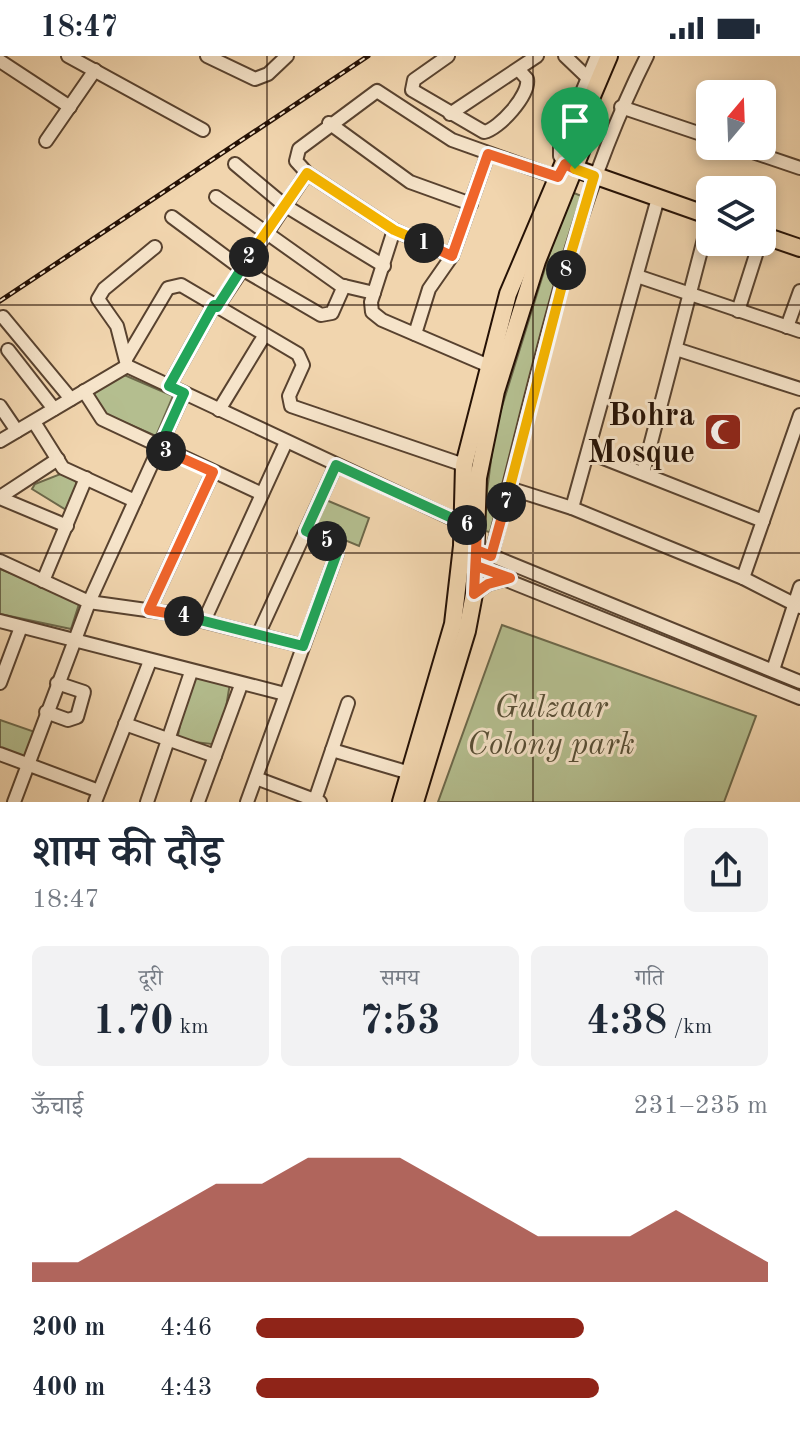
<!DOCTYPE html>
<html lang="hi">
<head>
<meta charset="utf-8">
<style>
	body { margin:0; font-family:"Old Standard TT","Noto Serif Devanagari",serif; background:#f2f2f3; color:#1f2937; height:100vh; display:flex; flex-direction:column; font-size:30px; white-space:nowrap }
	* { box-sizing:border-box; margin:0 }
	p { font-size:26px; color:#747a83 }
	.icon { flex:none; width:44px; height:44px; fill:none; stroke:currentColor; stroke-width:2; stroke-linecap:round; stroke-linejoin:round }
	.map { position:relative; height:746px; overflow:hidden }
	.drawer { display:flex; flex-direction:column; background:#fff; flex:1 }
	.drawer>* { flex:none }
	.needle { width:52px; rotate:19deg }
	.buttons { position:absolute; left:696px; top:24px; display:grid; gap:16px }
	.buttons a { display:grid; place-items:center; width:80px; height:80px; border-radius:12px; background:#fff; box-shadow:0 4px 12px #0003; font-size:40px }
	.pin { position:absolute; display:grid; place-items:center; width:68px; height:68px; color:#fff; margin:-82px -34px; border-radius:50% 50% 50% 0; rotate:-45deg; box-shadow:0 0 8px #0007 }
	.pin .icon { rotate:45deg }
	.km { position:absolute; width:40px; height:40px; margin:-20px; border-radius:50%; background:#222; color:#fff; font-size:22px; line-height:40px; text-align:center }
	.round { display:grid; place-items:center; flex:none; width:84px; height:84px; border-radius:12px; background:#f2f2f3 }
	.summary { display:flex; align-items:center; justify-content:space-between; height:136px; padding:0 32px }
	h1 { font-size:44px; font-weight:600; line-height:60px }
	.figures { display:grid; grid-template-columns:repeat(3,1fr); gap:12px; height:136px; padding:8px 32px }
	.figures div { display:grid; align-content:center; border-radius:12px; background:#f2f2f3; text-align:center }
	.figures b { font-size:40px; font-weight:600 }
	.figures small { font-size:22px; font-weight:400 }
	.figures p { font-size:22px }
	.chart { height:224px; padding:16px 32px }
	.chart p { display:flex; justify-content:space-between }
	.chart svg { width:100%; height:144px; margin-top:8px; fill:#8f2418; opacity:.7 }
	ul { padding:0 32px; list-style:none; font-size:26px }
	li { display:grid; grid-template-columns:128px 96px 1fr; align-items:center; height:60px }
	li i { height:20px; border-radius:10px; background:#8f2418 }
	.status { display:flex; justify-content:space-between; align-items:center; height:56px; padding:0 40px; background:#fff; direction:ltr }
	.status svg { height:22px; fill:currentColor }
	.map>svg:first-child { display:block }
	.green { fill:#b4be8f; stroke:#6c684a; stroke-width:2 }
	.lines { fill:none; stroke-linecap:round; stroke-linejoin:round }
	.minor-casing { stroke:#58422f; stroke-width:16 }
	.major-casing { stroke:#251105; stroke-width:20 }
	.minor { stroke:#f6e4ca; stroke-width:12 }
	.major { stroke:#f1d5ae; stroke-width:16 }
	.rail-casing { stroke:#251105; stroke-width:5 }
	.rail { stroke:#f6e4ca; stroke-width:2; stroke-dasharray:6; stroke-linecap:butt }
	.split-1-casing { stroke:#fff; stroke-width:16 }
	.split-2-casing { stroke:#fff; stroke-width:16 }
	.split-3-casing { stroke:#fff; stroke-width:16 }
	.split-4-casing { stroke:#fff; stroke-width:16 }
	.split-5-casing { stroke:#fff; stroke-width:16 }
	.split-6-casing { stroke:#fff; stroke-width:16 }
	.split-7-casing { stroke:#fff; stroke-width:16 }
	.split-8-casing { stroke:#fff; stroke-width:16 }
	.split-9-casing { stroke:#fff; stroke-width:16 }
	.split-1 { stroke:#f0652b; stroke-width:10 }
	.split-2 { stroke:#f5b400; stroke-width:10 }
	.split-3 { stroke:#22a559; stroke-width:10 }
	.split-4 { stroke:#f0652b; stroke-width:10 }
	.split-5 { stroke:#22a559; stroke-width:10 }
	.split-6 { stroke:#22a559; stroke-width:10 }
	.split-7 { stroke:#f0652b; stroke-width:10 }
	.split-8 { stroke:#f5b400; stroke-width:10 }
	.split-9 { stroke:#f5b400; stroke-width:10 }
	.grid { fill:none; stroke:#251105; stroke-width:2; stroke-opacity:0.55 }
	.labels { text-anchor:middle; stroke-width:6; stroke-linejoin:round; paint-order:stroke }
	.poi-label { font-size:32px; font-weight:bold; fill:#251105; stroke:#f6e4ca; text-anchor:end }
	.park-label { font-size:32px; font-style:italic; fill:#574e35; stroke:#f6e4ca }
</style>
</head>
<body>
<div class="status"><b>18:47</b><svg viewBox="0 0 49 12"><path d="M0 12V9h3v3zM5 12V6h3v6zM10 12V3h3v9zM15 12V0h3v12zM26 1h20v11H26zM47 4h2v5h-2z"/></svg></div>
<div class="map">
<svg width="800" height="746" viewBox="0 0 800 746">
	<rect width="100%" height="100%" fill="#f1d5ae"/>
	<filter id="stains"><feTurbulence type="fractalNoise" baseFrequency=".0025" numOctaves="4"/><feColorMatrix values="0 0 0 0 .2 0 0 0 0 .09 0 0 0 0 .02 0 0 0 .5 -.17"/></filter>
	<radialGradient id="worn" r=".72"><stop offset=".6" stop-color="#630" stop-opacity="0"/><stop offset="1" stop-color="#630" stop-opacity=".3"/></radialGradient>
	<g class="green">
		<polygon points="569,135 584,141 493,477 482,474 495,373"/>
		<polygon points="122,318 173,340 156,380 103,357 91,337"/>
		<polygon points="68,415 75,418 77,436 71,457 32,433 35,428"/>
		<polygon points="326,444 369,462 359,490 313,471"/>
		<polygon points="0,513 80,545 71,573 0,558"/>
		<polygon points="502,569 756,660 724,746 438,746"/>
		<polygon points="190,620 230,627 220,689 177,684"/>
		<polygon points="0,664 35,676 26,701 0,692"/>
	</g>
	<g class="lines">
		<g class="minor-casing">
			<g id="minor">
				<polyline points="68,0 203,74"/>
				<polyline points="207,0 255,23 268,18 287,0"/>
				<path d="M448,0L414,24L412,34L484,76C499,73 530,39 527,23L519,14"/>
				<polyline points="565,0 588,22"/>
				<polyline points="0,5 70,51"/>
				<polyline points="621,51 710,81"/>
				<polyline points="450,58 537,0"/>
				<polyline points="329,67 410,126 471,148"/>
				<polyline points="46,85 95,14"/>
				<polyline points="735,90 800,112"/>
				<polyline points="235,108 284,149 384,210"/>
				<polyline points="565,108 560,100 560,89 597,0"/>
				<polyline points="216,141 340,229 374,237"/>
				<polyline points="172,161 242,213 321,259 332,257 344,230"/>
				<polyline points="394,174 371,246 372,256 382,264 489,310"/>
				<polyline points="452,200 394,174 307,117 296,105 299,93 377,35 452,84 564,124"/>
				<polyline points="637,220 800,275"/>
				<polyline points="217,251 307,117"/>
				<polyline points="738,255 760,186"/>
				<polyline points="3,261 71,343"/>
				<polyline points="787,271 800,235"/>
				<polyline points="415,278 429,233 452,200 488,98"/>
				<polyline points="676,293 800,333"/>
				<polyline points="8,294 54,353"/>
				<polyline points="126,303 168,232 181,229 298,298 303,309 289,340 291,350 464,409"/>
				<polyline points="126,305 117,270 98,243 104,233 155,191"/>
				<polyline points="127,310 468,470"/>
				<polyline points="169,330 214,249"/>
				<polyline points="84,335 102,363 262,438"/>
				<polyline points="0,350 17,375"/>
				<polyline points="219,354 264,280"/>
				<polyline points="34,366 63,412 135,445"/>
				<polyline points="0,385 127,310"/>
				<polyline points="588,396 763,465"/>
				<polyline points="643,417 710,160"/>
				<polyline points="509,432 572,452 743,522 800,551"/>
				<polyline points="0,441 58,403"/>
				<polyline points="0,442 67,470"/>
				<polyline points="572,452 658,142"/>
				<polyline points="485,497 800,626"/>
				<path d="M491,500C536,331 568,157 647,0"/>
				<polyline points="0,505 89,546 175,558 303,590"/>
				<polyline points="469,509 800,642"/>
				<polyline points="743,522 800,359"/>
				<polyline points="43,525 86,422"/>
				<polyline points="474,538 488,528 510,522"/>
				<polyline points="149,554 213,416"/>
				<polyline points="0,565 285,638"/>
				<polyline points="204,565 286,386"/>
				<polyline points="258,579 336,409"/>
				<polyline points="773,614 800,531"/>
				<polyline points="0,627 21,571"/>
				<polyline points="46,656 68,664 77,661 84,636 57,627"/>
				<polyline points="125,668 215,700"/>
				<polyline points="332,694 410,717"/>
				<polyline points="0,698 99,735"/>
				<polyline points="256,722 320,746"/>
				<polyline points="315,744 348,647"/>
				<polyline points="14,746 90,544 184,337"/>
				<polyline points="95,746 150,605"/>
				<polyline points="147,746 191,616"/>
				<polyline points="198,746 241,629"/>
				<polyline points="247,746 337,497 333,488 306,475"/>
			</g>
		</g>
		<g class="major-casing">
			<g id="major">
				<polyline points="568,110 710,160"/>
				<polyline points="762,179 800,192"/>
				<polyline points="401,746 453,568 462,490 464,409 508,238 609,0"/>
				<polyline points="415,746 467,575 474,538 478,422 496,335 537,205 582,93"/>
			</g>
		</g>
		<use href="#minor" class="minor"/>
		<use href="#major" class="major"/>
		<g class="rail-casing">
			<polyline id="rail" points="0,245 368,0"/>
		</g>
		<use href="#rail" class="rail"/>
	</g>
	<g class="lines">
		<g class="split-1-casing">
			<polyline id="split-1" points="424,187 452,200 488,98 558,121 565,108 575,113"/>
		</g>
		<g class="split-2-casing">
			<polyline id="split-2" points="249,201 307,117 394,174 424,187"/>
		</g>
		<g class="split-3-casing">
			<polyline id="split-3" points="166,395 159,392 184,337 169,330 214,249 217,251 249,201"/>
		</g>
		<g class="split-4-casing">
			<polyline id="split-4" points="166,395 213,416 149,554 184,560"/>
		</g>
		<g class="split-5-casing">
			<polyline id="split-5" points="184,560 303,590 337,497 336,490 327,485"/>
		</g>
		<g class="split-6-casing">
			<polyline id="split-6" points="327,485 306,475 336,409 467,469"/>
		</g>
		<g class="split-7-casing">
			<polyline id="split-7" points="467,469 477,473 474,538 488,528 510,522 476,510 476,494 491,500 506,446"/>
		</g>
		<g class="split-8-casing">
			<polyline id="split-8" points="506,446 566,214"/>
		</g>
		<g class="split-9-casing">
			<polyline id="split-9" points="566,214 594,120 575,113"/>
		</g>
		<use href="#split-1" class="split-1"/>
		<use href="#split-2" class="split-2"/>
		<use href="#split-3" class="split-3"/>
		<use href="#split-4" class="split-4"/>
		<use href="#split-5" class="split-5"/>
		<use href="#split-6" class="split-6"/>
		<use href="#split-7" class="split-7"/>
		<use href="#split-8" class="split-8"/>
		<use href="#split-9" class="split-9"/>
	</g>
	<path class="grid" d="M267,0V746M533,0V746M0,249H800M0,497H800"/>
	<defs>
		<g id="mosque-square" transform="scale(2)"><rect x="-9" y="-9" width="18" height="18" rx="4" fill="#8f2418" stroke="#f6e4ca"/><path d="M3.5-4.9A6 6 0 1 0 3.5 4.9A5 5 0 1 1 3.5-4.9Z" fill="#fff"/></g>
	</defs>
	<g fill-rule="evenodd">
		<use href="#mosque-square" x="723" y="376"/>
	</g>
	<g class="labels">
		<g class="poi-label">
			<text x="695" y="369">Bohra<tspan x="695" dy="37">Mosque</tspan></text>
		</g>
		<g class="park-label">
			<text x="551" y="661">Gulzaar<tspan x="551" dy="37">Colony park</tspan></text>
		</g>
	</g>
	<rect width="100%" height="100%" filter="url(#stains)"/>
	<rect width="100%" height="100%" fill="url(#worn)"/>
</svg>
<div class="buttons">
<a><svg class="needle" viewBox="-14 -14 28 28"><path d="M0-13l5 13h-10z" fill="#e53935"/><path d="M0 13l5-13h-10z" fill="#747a83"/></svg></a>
<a><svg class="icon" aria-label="layers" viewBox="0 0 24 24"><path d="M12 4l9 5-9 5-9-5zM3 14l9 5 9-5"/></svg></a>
</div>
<div class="pin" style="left:575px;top:113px;background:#1e9e55"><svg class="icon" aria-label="arrive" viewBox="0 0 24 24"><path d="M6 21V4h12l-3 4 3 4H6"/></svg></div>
<b class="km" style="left:424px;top:187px">1</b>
<b class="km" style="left:249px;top:201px">2</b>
<b class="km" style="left:166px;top:395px">3</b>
<b class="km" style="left:184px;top:560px">4</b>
<b class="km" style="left:327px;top:485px">5</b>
<b class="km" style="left:467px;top:469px">6</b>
<b class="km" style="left:506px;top:446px">7</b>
<b class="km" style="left:566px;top:214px">8</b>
</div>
<section class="drawer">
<div class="summary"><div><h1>शाम की दौड़</h1><p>18:47</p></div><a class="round"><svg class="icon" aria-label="share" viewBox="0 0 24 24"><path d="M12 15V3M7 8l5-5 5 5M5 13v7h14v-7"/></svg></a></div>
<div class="figures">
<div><p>दूरी</p><b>1.70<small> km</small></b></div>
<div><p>समय</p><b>7:53</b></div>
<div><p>गति</p><b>4:38<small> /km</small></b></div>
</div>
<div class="chart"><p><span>ऊँचाई</span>231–235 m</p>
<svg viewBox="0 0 160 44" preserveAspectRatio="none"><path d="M0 44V38L10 38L20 30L30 22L40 14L50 14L60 6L70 6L80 6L90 14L100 22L110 30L120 30L130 30L140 22L150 30L160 38V44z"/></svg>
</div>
<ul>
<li><b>200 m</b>4:46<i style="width:64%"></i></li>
<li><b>400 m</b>4:43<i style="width:67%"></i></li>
</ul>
</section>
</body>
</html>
